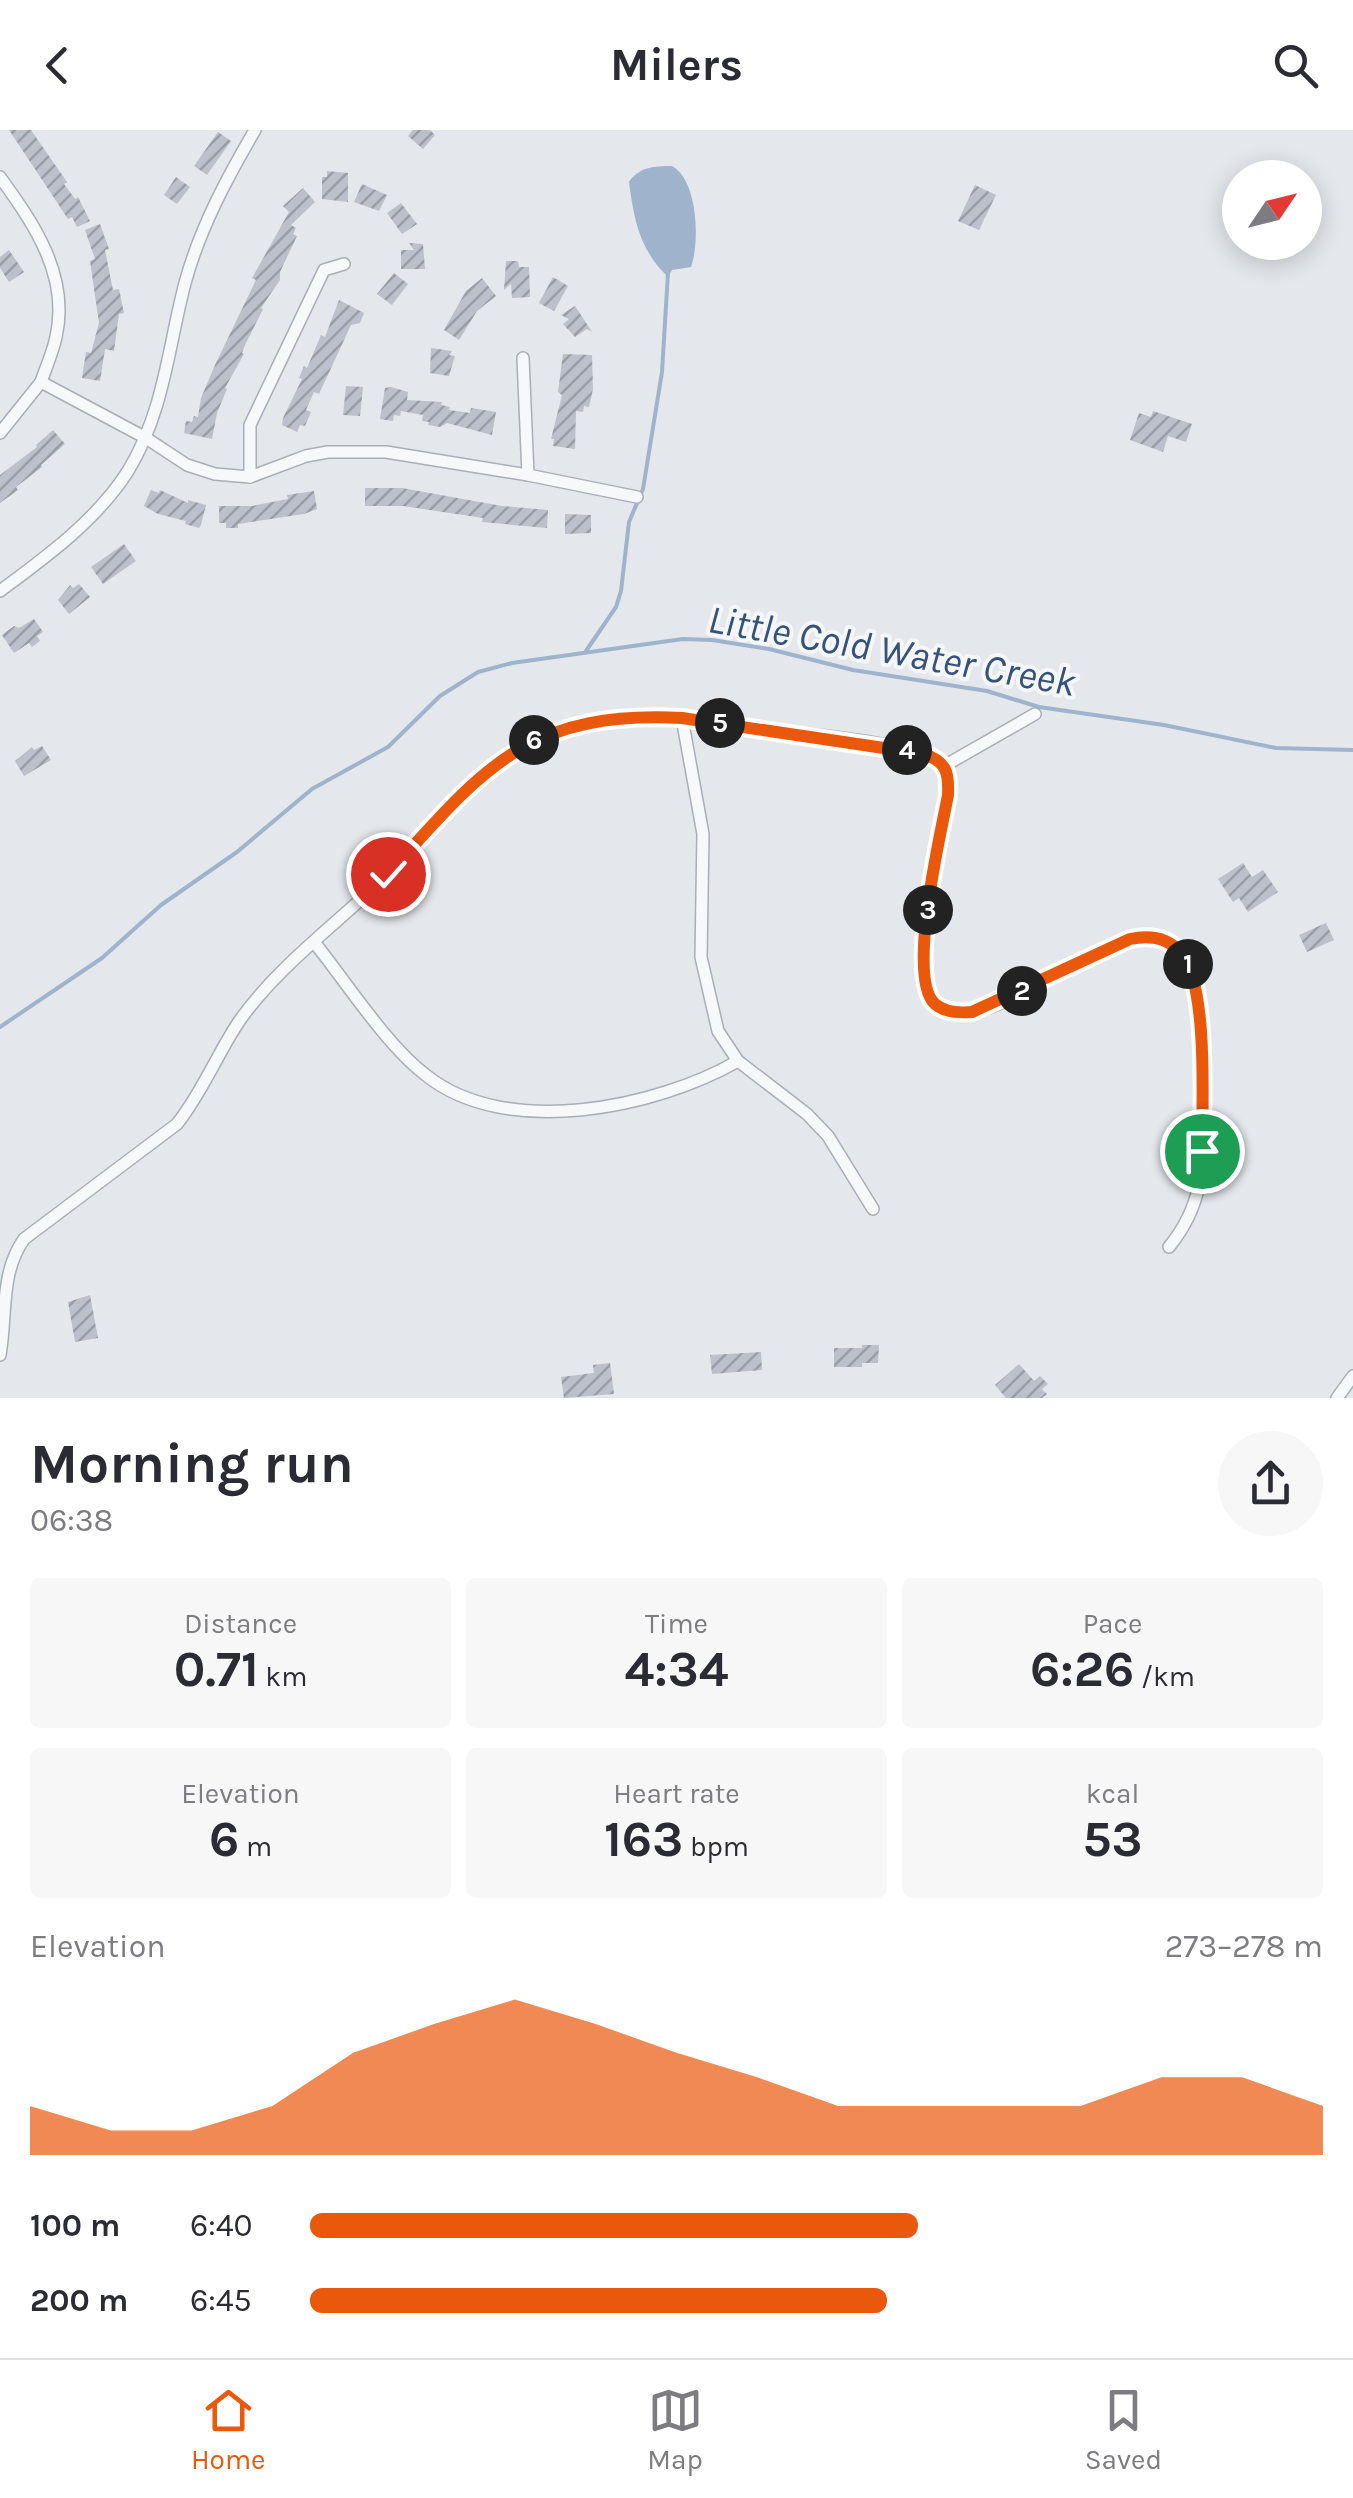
<!DOCTYPE html>
<html lang="en">
<head>
<meta charset="utf-8">
<style>
	body { margin:0; font-family:Karla,sans-serif; background:#f7f7f7; color:#2b2b33; height:100vh; display:flex; flex-direction:column; font-size:38px; white-space:nowrap }
	* { box-sizing:border-box; margin:0 }
	p { font-size:32px; color:#7c7c81 }
	.icon { flex:none; width:55px; height:55px; fill:none; stroke:currentColor; stroke-width:2; stroke-linecap:round; stroke-linejoin:round }
	.map { position:relative; height:1268px; overflow:hidden }
	.details { display:flex; flex-direction:column; background:#fff; flex:1 }
	.details>* { flex:none }
	.needle { width:65px; rotate:55deg }
	.fabs { position:absolute; left:1222px; top:30px; display:grid; gap:20px }
	.fabs a { display:grid; place-items:center; width:100px; height:100px; border-radius:50%; background:#fff; box-shadow:0 5px 25px #0003; font-size:50px }
	.pin { position:absolute; display:grid; place-items:center; width:85px; height:85px; color:#fff; margin:-42px; border:5px solid #fff; border-radius:50%; box-shadow:0 2px 10px #0007 }
	.km { position:absolute; width:50px; height:50px; margin:-25px; border-radius:50%; background:#222; color:#fff; font-size:28px; line-height:50px; text-align:center }
	.round { display:grid; place-items:center; flex:none; width:105px; height:105px; border-radius:52px; background:#f7f7f7 }
	.overview { display:flex; align-items:center; justify-content:space-between; height:170px; padding:0 30px }
	h1 { font-size:55px; font-weight:700; line-height:75px }
	.stats { display:grid; grid-template-columns:repeat(3,1fr); gap:15px; height:170px; padding:10px 30px }
	.stats div { display:grid; align-content:center; border-radius:10px; background:#f7f7f7; text-align:center }
	.stats b { font-size:50px; font-weight:700 }
	.stats small { font-size:28px; font-weight:400 }
	.stats p { font-size:28px }
	.chart { height:280px; padding:20px 30px }
	.chart p { display:flex; justify-content:space-between }
	.chart svg { width:100%; height:180px; margin-top:10px; fill:#ea580c; opacity:.7 }
	ul { padding:0 30px; list-style:none; font-size:32px }
	li { display:grid; grid-template-columns:160px 120px 1fr; align-items:center; height:75px }
	li i { height:25px; border-radius:12px; background:#ea580c }
	header { display:flex; justify-content:space-between; align-items:center; height:130px; padding:0 30px; background:#fff; font-size:45px; font-weight:700 }
	.tab-bar { display:flex; justify-content:space-around; align-items:center; height:140px; border-top:2px solid #e1e1e2; background:#fff; font-size:28px; color:#7c7c81 }
	.tab-bar a { display:grid; justify-items:center; gap:5px }
	.tab-bar .on { color:#ea580c }
	.map>svg:first-child { display:block }
	.water { fill:#9fb4cc }
	.lines { fill:none; stroke-linecap:round; stroke-linejoin:round }
	.stream { stroke:#9fb4cc; stroke-width:4 }
	.building { fill:url(#building-hatch) }
	.street-casing { stroke:#a9aeb7; stroke-width:14 }
	.street { stroke:#f7f8fa; stroke-width:11 }
	.route-casing { stroke:#fff; stroke-width:20 }
	.route { stroke:#ea580c; stroke-width:12 }
	.labels { text-anchor:middle; stroke-width:8; stroke-linejoin:round; paint-order:stroke }
	.water-label { font-size:40px; font-style:italic; fill:#34527a; stroke:#f4f6f9 }
</style>
</head>
<body>
<header><svg class="icon" aria-label="back" viewBox="0 0 24 24"><path d="M15 5l-7 7 7 7"/></svg>Milers<svg class="icon" aria-label="search" viewBox="0 0 24 24"><circle cx="10" cy="10" r="6"/><path d="M15 15l6 6"/></svg></header>
<div class="map">
<svg width="1353" height="1268" viewBox="0 0 1353 1268">
	<defs>
		<pattern id="building-hatch" width="6" height="6" patternUnits="userSpaceOnUse" patternTransform="scale(2.5)"><rect width="6" height="6" fill="#bbc0ca"/><path d="M-1 1l2-2M0 6l6-6M5 7l2-2" fill="none" stroke="#989da6"/></pattern>
	</defs>
	<rect width="100%" height="100%" fill="#e4e7ec"/>
	<path class="water" d="M672,36C698,50 700,112 691,137L672,140L668,147C640,120 634,91 629,52C639,37 654,36 672,36Z"/>
	<g class="lines">
		<g class="stream">
			<polyline points="586,521 616,477 621,461 629,392 643,359 662,242 668,143"/>
			<polyline points="0,897 102,828 161,775 237,722 312,659 388,617 440,566 478,542 512,533 683,509 712,510 769,519 853,540 987,561 1039,577 1164,595 1276,618 1353,620"/>
		</g>
	</g>
	<g class="building">
		<polygon points="9,0 31,0 67,52 64,54 75,69 78,67 90,91 77,97 72,87 68,89"/>
		<polygon points="413,0 430,0 435,5 423,19 408,6"/>
		<polygon points="218,2 231,11 207,45 194,36"/>
		<polygon points="327,41 348,43 348,72 322,69 322,47 327,47"/>
		<polygon points="176,47 190,57 177,74 164,65"/>
		<polygon points="362,54 387,65 379,81 354,72"/>
		<polygon points="975,55 996,65 979,100 958,91"/>
		<polygon points="303,58 315,72 291,95 296,98 293,104 297,106 280,142 280,150 261,178 263,179 245,215 242,223 244,224 225,258 227,259 217,283 212,309 184,303 186,291 192,292 194,286 198,287 201,268 215,235 256,150 252,148 289,82 283,76"/>
		<polygon points="401,73 417,94 402,104 387,83"/>
		<polygon points="100,94 109,119 105,120 113,160 119,159 124,183 119,184 114,221 105,219 100,251 82,248 86,222 91,223 99,193 90,131 95,129 85,100"/>
		<polygon points="409,113 423,114 425,139 401,139 401,120 414,120"/>
		<polygon points="9,120 24,142 9,152 0,138 0,127"/>
		<polygon points="506,131 518,131 519,137 529,137 530,167 512,168 511,154 504,160"/>
		<polygon points="394,143 408,154 392,175 377,164"/>
		<polygon points="553,147 568,156 554,181 539,173"/>
		<polygon points="482,148 496,166 477,181 459,210 444,200 466,161"/>
		<polygon points="339,170 364,183 360,193 351,195 319,264 314,262 306,280 311,282 305,296 300,295 297,302 282,295 283,288 302,249 299,248 304,236 307,238 321,205 325,207"/>
		<polygon points="575,176 592,202 587,199 575,207 563,194 569,189 561,185"/>
		<polygon points="431,218 452,221 449,225 455,226 449,246 430,243"/>
		<polygon points="563,224 592,225 593,259 589,277 584,276 583,282 576,281 575,319 553,316 554,309 551,309 562,265 558,262"/>
		<polygon points="346,256 363,257 360,286 343,285"/>
		<polygon points="391,257 408,262 407,270 442,272 441,275 450,277 449,280 470,283 471,278 496,282 492,305 447,293 440,297 428,295 429,292 422,291 423,285 401,281 400,286 394,285 393,291 380,289 385,258"/>
		<polygon points="1153,281 1192,294 1186,312 1168,306 1163,322 1130,310 1139,283 1151,287"/>
		<polygon points="53,300 65,314 41,335 42,337 16,357 18,360 0,373 0,345 37,317 36,315"/>
		<polygon points="365,358 402,358 502,376 548,380 547,398 482,392 483,388 403,376 365,376"/>
		<polygon points="151,360 159,363 160,360 188,373 188,370 206,375 201,395 199,398 185,394 186,391 158,384 144,376"/>
		<polygon points="314,361 317,379 304,384 238,394 238,398 226,398 226,393 219,393 219,376 252,376 288,369 287,365"/>
		<polygon points="565,384 591,385 591,403 565,404"/>
		<polygon points="124,414 136,431 103,454 91,437"/>
		<polygon points="79,454 90,467 69,484 58,470 70,455 73,458"/>
		<polygon points="34,489 43,502 37,506 40,511 32,517 29,513 14,523 2,505 14,496 19,498"/>
		<polygon points="42,616 51,630 24,646 15,631 32,617 34,620"/>
		<polygon points="1243,733 1252,747 1263,740 1278,762 1248,782 1239,768 1233,772 1218,749"/>
		<polygon points="1326,793 1334,810 1307,822 1299,805"/>
		<polygon points="90,1165 98,1208 75,1212 68,1172"/>
		<polygon points="862,1215 879,1215 878,1233 862,1233 862,1237 834,1237 834,1218 862,1218"/>
		<polygon points="761,1222 762,1240 712,1244 710,1225"/>
		<polygon points="610,1233 614,1264 564,1268 561,1247 594,1243 593,1235"/>
		<polygon points="1019,1234 1034,1251 1040,1246 1048,1254 1042,1259 1047,1264 1042,1268 1006,1268 995,1255"/>
	</g>
	<g class="lines">
		<g class="street-casing">
			<g id="street">
				<path d="M0,47C34,94 70,146 56,207C53,222 46,237 41,252L146,308L187,335L215,344L250,347L306,326L328,322H386L528,345L637,367"/>
				<polyline points="523,228 528,345"/>
				<polyline points="0,303 41,252"/>
				<polyline points="250,347 250,295 324,140 344,134"/>
				<path d="M0,461C46,427 97,390 128,341C164,282 168,218 185,153C200,98 227,48 255,0"/>
				<polyline points="682,588 703,704 701,827 718,901 738,931 807,984 828,1006 873,1079"/>
				<path d="M944,636C966,679 895,832 934,873C990,931 1156,726 1193,845C1207,889 1201,943 1202,989C1203,1040 1203,1075 1169,1117"/>
				<polyline points="944,636 1035,584"/>
				<path d="M314,812C347,853 386,915 427,946C507,1009 656,978 738,931"/>
				<path d="M0,1225C7,1184 0,1143 24,1109L177,994C203,961 217,924 240,890C279,835 338,793 386,746C420,712 447,671 485,641C572,572 680,585 783,601C820,606 919,613 944,636"/>
				<polyline points="1337,1268 1353,1246"/>
			</g>
		</g>
		<use href="#street" class="street"/>
	</g>
	<g class="lines">
		<g class="route-casing">
			<path id="route" d="M388,744C483,639 527,580 682,588L924,624C947,632 949,643 948,665C941,703 906,848 935,874C945,883 960,883 972,882L1130,809C1149,805 1167,807 1180,822C1209,853 1202,977 1202,1021"/>
		</g>
		<use href="#route" class="route"/>
	</g>
	<g class="labels">
		<g class="water-label">
			<text transform="translate(892 520) rotate(10)" y="14">Little Cold Water Creek</text>
		</g>
	</g>
</svg>
<div class="fabs">
<a><svg class="needle" viewBox="-14 -14 28 28"><path d="M0-13l5 13h-10z" fill="#e53935"/><path d="M0 13l5-13h-10z" fill="#7c7c81"/></svg></a>
</div>
<div class="pin" style="left:1202px;top:1021px;background:#1e9e55"><svg class="icon" aria-label="arrive" viewBox="0 0 24 24"><path d="M6 21V4h12l-3 4 3 4H6"/></svg></div>
<div class="pin" style="left:388px;top:744px;background:#d93025"><svg class="icon" aria-label="check" viewBox="0 0 24 24"><path d="M5 12l5 5 9-10"/></svg></div>
<b class="km" style="left:1188px;top:834px">1</b>
<b class="km" style="left:1022px;top:861px">2</b>
<b class="km" style="left:928px;top:780px">3</b>
<b class="km" style="left:907px;top:620px">4</b>
<b class="km" style="left:720px;top:593px">5</b>
<b class="km" style="left:534px;top:610px">6</b>
</div>
<section class="details">
<div class="overview"><div><h1>Morning run</h1><p>06:38</p></div><a class="round"><svg class="icon" aria-label="share" viewBox="0 0 24 24"><path d="M12 15V3M7 8l5-5 5 5M5 13v7h14v-7"/></svg></a></div>
<div class="stats">
<div><p>Distance</p><b>0.71<small> km</small></b></div>
<div><p>Time</p><b>4:34</b></div>
<div><p>Pace</p><b>6:26<small> /km</small></b></div>
</div>
<div class="stats">
<div><p>Elevation</p><b>6<small> m</small></b></div>
<div><p>Heart rate</p><b>163<small> bpm</small></b></div>
<div><p>kcal</p><b>53</b></div>
</div>
<div class="chart"><p><span>Elevation</span>273–278 m</p>
<svg viewBox="0 0 160 44" preserveAspectRatio="none"><path d="M0 44V32L10 38L20 38L30 32L40 19L50 12L60 6L70 12L80 19L90 25L100 32L110 32L120 32L130 32L140 25L150 25L160 32V44z"/></svg>
</div>
<ul>
<li><b>100 m</b>6:40<i style="width:60%"></i></li>
<li><b>200 m</b>6:45<i style="width:57%"></i></li>
</ul>
</section>
<nav class="tab-bar">
<a class="on"><svg class="icon" aria-label="home" viewBox="0 0 24 24"><path d="M3 11l9-7 9 7M6 9v11h12V9"/></svg>Home</a>
<a><svg class="icon" aria-label="map" viewBox="0 0 24 24"><path d="M3 6l6-2 6 2 6-2v14l-6 2-6-2-6 2zM9 4v14M15 6v14"/></svg>Map</a>
<a><svg class="icon" aria-label="saved" viewBox="0 0 24 24"><path d="M7 4h10v16l-5-4-5 4z"/></svg>Saved</a>
</nav>
</body>
</html>
